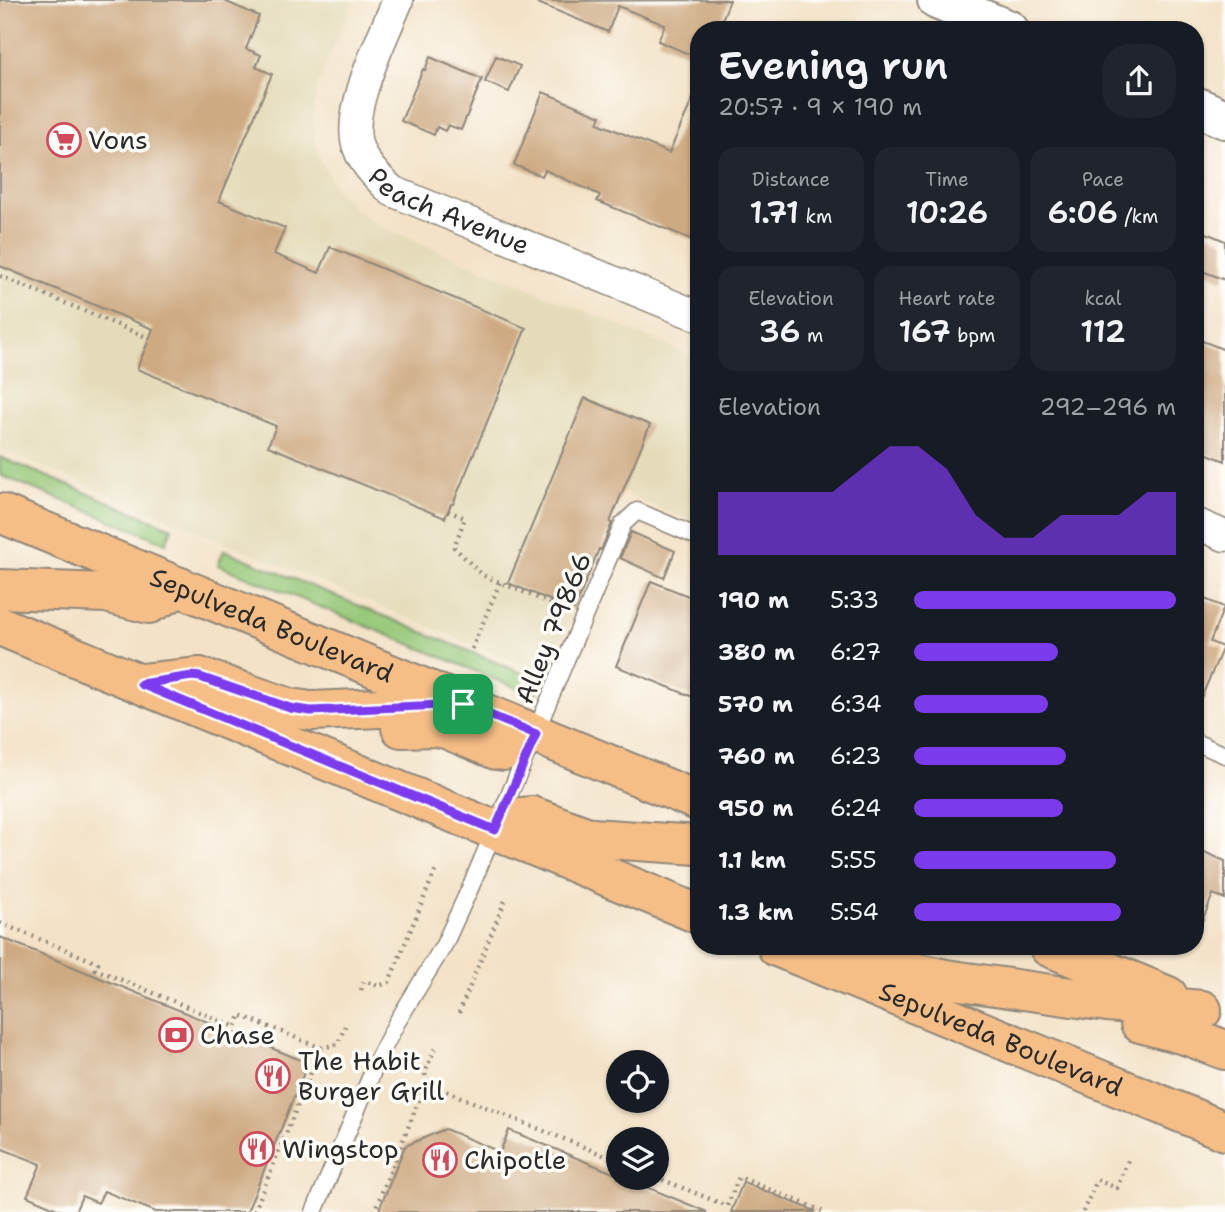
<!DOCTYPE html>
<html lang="en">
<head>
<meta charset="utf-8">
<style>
	body { margin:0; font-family:"Shantell Sans",sans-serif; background:#20242c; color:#f1f3f6; height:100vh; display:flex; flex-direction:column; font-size:26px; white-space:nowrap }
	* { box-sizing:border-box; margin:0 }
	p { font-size:23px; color:#9ea1a6 }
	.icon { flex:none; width:38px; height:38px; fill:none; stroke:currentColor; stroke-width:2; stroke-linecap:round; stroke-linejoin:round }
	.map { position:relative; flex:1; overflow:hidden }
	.details { position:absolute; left:690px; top:21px; width:514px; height:934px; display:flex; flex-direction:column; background:#171b24; border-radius:28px; box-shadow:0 2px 5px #0004 }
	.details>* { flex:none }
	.fabs { position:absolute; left:606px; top:1050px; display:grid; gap:14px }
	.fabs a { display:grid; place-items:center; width:63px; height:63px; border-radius:50%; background:#171b24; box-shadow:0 2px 5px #0004; font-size:35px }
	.pin { position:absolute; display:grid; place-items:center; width:60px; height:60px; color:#fff; margin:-30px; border-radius:14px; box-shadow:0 4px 10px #0006 }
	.round { display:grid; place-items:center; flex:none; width:74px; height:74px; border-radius:28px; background:#20242c }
	.headline { display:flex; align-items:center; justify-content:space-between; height:119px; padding:0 28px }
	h1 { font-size:38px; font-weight:600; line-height:52px }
	.figures { display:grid; grid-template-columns:repeat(3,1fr); gap:10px; height:119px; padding:7px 28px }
	.figures div { display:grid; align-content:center; border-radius:18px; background:#20242c; text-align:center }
	.figures b { font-size:30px; font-weight:600 }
	.figures small { font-size:19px; font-weight:400 }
	.figures p { font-size:19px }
	.chart { height:196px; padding:14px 28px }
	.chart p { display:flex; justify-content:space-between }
	.chart svg { width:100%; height:126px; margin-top:7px; fill:#7c3aed; opacity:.7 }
	ul { padding:0 28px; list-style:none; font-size:23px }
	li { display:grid; grid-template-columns:112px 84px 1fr; align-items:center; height:52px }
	li i { height:18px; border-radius:9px; background:#7c3aed }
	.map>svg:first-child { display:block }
	.built { fill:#e5dbba }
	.green { fill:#96c878; stroke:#607a52; stroke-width:2 }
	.building { fill:#ceaa83 }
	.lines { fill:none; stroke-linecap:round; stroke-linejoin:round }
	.service-casing { stroke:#8f8679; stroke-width:19 }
	.minor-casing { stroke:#8f8679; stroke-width:33 }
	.tertiary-casing { stroke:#8f8679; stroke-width:42 }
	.primary-casing { stroke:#8f8679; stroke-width:42 }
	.path { stroke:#8f8679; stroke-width:4.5; stroke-dasharray:2 5; stroke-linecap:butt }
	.service { stroke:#fff; stroke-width:16 }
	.minor { stroke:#fff; stroke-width:30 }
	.tertiary { stroke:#fff; stroke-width:38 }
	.primary { stroke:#f6be87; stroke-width:38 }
	.route-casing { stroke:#fff; stroke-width:14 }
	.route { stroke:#7c3aed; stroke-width:9 }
	.labels { text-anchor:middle; stroke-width:7; stroke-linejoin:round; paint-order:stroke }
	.poi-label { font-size:26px; fill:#2b2b2b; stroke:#fdfcf7; text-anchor:start }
	.street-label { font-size:26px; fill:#2b2b2b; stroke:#fdfcf7 }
</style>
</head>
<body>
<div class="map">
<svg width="1225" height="1212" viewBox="0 0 1225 1212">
	<rect width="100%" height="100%" fill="#fdfcf7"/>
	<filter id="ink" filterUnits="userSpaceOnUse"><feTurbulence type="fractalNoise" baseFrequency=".0143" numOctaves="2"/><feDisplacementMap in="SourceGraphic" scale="14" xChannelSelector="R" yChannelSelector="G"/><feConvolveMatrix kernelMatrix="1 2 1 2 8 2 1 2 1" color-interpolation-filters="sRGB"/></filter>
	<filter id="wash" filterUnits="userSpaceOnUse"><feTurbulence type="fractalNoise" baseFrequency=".00686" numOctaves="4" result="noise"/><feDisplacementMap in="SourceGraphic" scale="28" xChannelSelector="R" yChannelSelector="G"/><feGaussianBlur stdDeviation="1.57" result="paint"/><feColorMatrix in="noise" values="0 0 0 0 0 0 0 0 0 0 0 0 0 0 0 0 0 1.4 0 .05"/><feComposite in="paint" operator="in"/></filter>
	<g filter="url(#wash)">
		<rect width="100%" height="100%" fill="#f3e2c7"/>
		<polygon class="built" points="0,0 353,0 318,84 313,112 315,137 320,160 337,191 355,210 388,230 698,358 698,524 622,492 546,675 0,449"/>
		<g class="green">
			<polygon points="0,457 172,528 166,543 0,475"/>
			<polygon points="224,550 544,682 536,694 531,694 218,565"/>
		</g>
		<g id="blocks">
			<g class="building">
				<polygon points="0,0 222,0 259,16 246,49 261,55 256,67 272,74 219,201 285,228 274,254 319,273 330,247 526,328 453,504 451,504 445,518 268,446 276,426 137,369 153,329 0,266"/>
				<polygon points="730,0 718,30 698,30 698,58 658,41 665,25 618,6 608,32 533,1"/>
				<polygon points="496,56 520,66 509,92 485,82"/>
				<polygon points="430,57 482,79 461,130 448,125 445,131 437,127 434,135 401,121 423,69 425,70"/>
				<polygon points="697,89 698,242 597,201 600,195 545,170 542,176 514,165 543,92 601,116 598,123 669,153"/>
				<polygon points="1195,228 1225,241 1225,280 1195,268"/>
				<polygon points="1195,338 1225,350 1225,461 1195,449"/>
				<polygon points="585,398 650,425 610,522 612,523 601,550 599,549 574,610 508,583"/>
				<polygon points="631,532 675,551 664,578 620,558"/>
				<polygon points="651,581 698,600 698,699 616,666"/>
				<polygon points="1195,595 1224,607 1210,642 1223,647 1195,712"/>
				<polygon points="1195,848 1225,861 1225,899 1213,894 1196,937"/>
				<polygon points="0,937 308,1063 247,1212 156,1212 104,1191 98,1203 82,1196 75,1212 64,1212 27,1196 41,1164 0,1148"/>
				<polygon points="445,1129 500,1152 509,1130 618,1175 618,1178 625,1178 707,1212 378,1212 405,1146"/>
				<polygon points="743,1182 815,1211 815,1212 731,1212"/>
			</g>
		</g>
	</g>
	<g filter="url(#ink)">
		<use href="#blocks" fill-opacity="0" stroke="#8f8679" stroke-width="2"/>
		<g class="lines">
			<g class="service-casing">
				<g id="service">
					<polyline points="1195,742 1225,755"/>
					<polyline points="314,1212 378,1059 397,1022 444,945 471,886 623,524 637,511 698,537"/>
				</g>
			</g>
			<g class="minor-casing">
				<g id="minor">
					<path id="s1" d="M398,0C384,35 350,102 356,139C359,160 377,177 392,191L698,316"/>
					<polyline points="1195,523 1225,536"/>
				</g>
			</g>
			<g class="tertiary-casing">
				<g id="tertiary">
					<polyline points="937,0 1009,30"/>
					<polyline points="1195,106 1225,119"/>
				</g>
			</g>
			<g class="primary-casing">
				<g id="primary">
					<path id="s2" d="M0,513L698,801"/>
					<polyline points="0,589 106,593 149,604 180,587"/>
					<polyline points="0,626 698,914"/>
					<polyline points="143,683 200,677 290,708 311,711 451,705"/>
					<polyline points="401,728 436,727 446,729 496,750 504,751 536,734"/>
					<polyline points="495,830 513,818 532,816 591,838 698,845"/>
					<path id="s3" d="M777,947L1225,1131"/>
					<polyline points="851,947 906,970 946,979 1107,1002 1202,1010"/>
					<polyline points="1049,947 1168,996"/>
					<polyline points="1140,1023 1188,1036 1225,1050"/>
				</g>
			</g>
			<g class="path">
				<polyline points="0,276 149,338"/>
				<polyline points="448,511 465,518 454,547 482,575 562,608"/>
				<polyline points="553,628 550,616 555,605"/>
				<polyline points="472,649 500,582"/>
				<polyline points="0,923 98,963 95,969 236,1027 240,1015 321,1048 254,1212"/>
				<polyline points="361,990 364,981 379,986 389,982 436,869"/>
				<polyline points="459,1013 506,898"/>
				<polyline points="321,1048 338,1044 345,1026"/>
				<polyline points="426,1083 425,1072 435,1048"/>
				<polyline points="656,1177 727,1206 739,1177 825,1212"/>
				<polyline points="374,1212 426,1083 618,1161"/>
				<polyline points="1083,1212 1097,1180 1117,1188 1130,1156"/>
			</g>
			<use href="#service" class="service"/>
			<use href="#minor" class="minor"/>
			<use href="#tertiary" class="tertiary"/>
			<use href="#primary" class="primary"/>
		</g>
	</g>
	<g class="lines" filter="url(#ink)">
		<g class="route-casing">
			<polygon id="route" points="192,676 200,677 290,708 311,711 463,704 536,734 495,830 141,684"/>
		</g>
		<use href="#route" class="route"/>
	</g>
	<defs>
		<g id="supermarket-ring" transform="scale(1.75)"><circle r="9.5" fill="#fdfcf7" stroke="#d1495b" stroke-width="1.5"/><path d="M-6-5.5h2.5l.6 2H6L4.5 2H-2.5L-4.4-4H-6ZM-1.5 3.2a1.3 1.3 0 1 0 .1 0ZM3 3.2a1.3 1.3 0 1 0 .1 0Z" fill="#d1495b"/></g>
		<g id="bank-ring" transform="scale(1.75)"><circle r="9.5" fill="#fdfcf7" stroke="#d1495b" stroke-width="1.5"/><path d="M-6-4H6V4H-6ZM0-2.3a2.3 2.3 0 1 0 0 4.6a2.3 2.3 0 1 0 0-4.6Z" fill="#d1495b"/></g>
		<g id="restaurant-ring" transform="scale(1.75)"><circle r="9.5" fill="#fdfcf7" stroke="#d1495b" stroke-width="1.5"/><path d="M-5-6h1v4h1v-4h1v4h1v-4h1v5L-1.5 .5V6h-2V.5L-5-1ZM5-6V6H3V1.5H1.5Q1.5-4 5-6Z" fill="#d1495b"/></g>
	</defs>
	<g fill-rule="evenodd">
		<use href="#supermarket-ring" x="64" y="140"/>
		<use href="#bank-ring" x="176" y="1035"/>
		<use href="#restaurant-ring" x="273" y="1076"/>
		<use href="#restaurant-ring" x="257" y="1149"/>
		<use href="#restaurant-ring" x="440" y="1160"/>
	</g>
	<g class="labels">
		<g class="poi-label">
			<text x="88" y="149">Vons</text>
			<text x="200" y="1044">Chase</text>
			<text x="298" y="1070">The Habit<tspan x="298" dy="30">Burger Grill</tspan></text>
			<text x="282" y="1158">Wingstop</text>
			<text x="464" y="1169">Chipotle</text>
		</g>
		<g class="street-label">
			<text dy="9" stroke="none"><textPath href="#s1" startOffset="271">Peach Avenue</textPath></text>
			<text dy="9" stroke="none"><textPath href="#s2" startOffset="294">Sepulveda Boulevard</textPath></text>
			<text transform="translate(553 628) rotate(-68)" y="9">Alley 79866</text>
			<text dy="9" stroke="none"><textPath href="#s3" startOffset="242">Sepulveda Boulevard</textPath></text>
		</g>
	</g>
</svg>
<div class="fabs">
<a><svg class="icon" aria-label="locate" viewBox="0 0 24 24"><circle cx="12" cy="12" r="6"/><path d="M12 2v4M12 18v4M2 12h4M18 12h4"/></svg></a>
<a><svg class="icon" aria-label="layers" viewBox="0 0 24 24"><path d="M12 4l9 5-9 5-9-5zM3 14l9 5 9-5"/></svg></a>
</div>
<div class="pin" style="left:463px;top:704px;background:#1e9e55"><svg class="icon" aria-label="arrive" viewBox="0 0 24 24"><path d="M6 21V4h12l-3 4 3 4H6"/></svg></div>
<section class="details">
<div class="headline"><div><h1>Evening run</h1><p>20:57 · 9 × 190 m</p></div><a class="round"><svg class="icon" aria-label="share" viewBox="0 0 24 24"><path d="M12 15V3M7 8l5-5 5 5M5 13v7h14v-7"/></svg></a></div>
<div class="figures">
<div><p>Distance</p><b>1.71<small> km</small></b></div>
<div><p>Time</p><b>10:26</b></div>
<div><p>Pace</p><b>6:06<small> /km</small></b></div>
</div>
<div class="figures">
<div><p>Elevation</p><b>36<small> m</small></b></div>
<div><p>Heart rate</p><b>167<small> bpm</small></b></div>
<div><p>kcal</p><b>112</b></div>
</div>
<div class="chart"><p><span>Elevation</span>292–296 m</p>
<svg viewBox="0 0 160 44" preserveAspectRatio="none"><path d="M0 44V22L10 22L20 22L30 22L40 22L50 14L60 6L70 6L80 14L90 30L100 38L110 38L120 30L130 30L140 30L150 22L160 22V44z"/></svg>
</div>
<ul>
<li><b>190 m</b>5:33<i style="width:100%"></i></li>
<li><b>380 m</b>6:27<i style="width:55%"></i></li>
<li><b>570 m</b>6:34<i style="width:51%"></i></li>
<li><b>760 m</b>6:23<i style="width:58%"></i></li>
<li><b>950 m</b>6:24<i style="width:57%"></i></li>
<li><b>1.1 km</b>5:55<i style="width:77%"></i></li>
<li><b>1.3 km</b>5:54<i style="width:79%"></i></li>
</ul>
</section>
</div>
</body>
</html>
